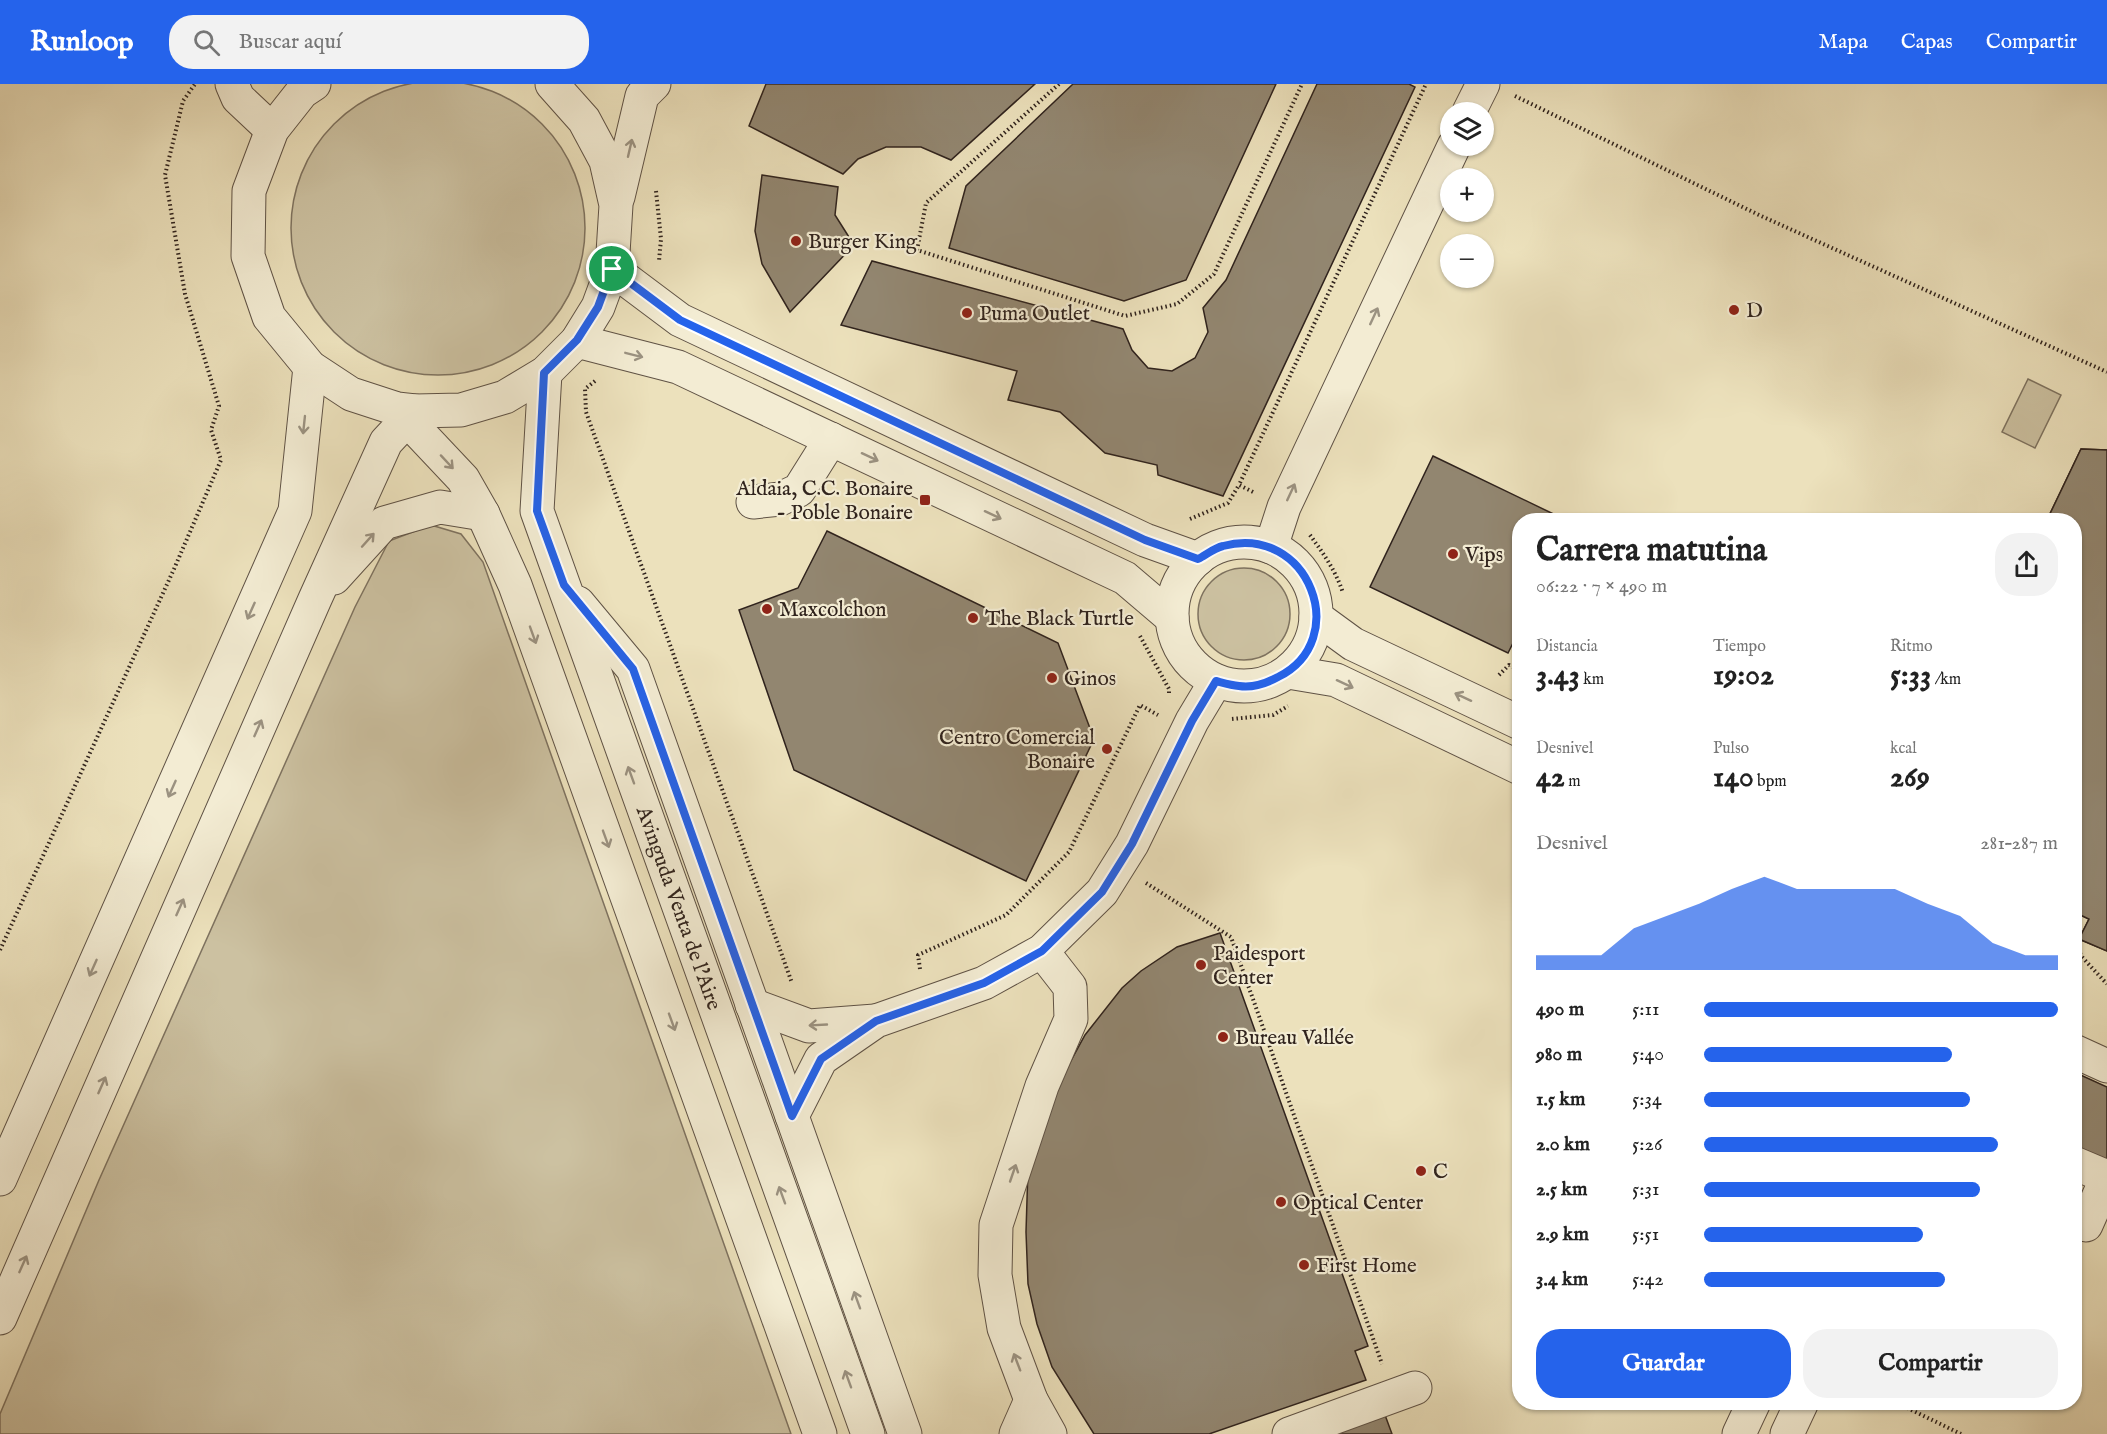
<!DOCTYPE html>
<html lang="es">
<head>
<meta charset="utf-8">
<style>
	body { margin:0; font-family:"IM FELL English",serif; background:#f2f2f2; color:#222; height:100vh; display:flex; flex-direction:column; font-size:22px; white-space:nowrap }
	* { box-sizing:border-box; margin:0 }
	p { font-size:20px; color:#767676 }
	.icon { flex:none; width:33px; height:33px; fill:none; stroke:currentColor; stroke-width:2; stroke-linecap:round; stroke-linejoin:round }
	.map { position:relative; flex:1; overflow:hidden }
	.details { position:absolute; left:1512px; top:429px; width:570px; height:897px; display:flex; flex-direction:column; background:#fff; border-radius:24px; box-shadow:0 2px 4px #0004 }
	.details>* { flex:none }
	.fabs { position:absolute; left:1440px; top:18px; display:grid; gap:12px }
	.fabs a { display:grid; place-items:center; width:54px; height:54px; border-radius:50%; background:#fff; box-shadow:0 2px 4px #0004; font-size:30px }
	.pin { position:absolute; display:grid; place-items:center; width:51px; height:51px; color:#fff; margin:-26px; border:3px solid #fff; border-radius:50%; box-shadow:0 2px 6px #0007 }
	.round { display:grid; place-items:center; flex:none; width:63px; height:63px; border-radius:24px; background:#f2f2f2 }
	.summary { display:flex; align-items:center; justify-content:space-between; height:102px; padding:0 24px }
	h1 { font-size:33px; font-weight:700; line-height:45px }
	.stats { display:grid; grid-template-columns:repeat(3,1fr); gap:9px; height:102px; padding:6px 24px }
	.stats div { display:grid; align-content:center }
	.stats b { font-size:30px; font-weight:700 }
	.stats small { font-size:16px; font-weight:400 }
	.stats p { font-size:16px }
	.chart { height:168px; padding:12px 24px }
	.chart p { display:flex; justify-content:space-between }
	.chart svg { width:100%; height:108px; margin-top:6px; fill:#2563eb; opacity:.7 }
	.cta { display:flex; gap:12px; margin-top:auto; padding:12px 24px }
	.cta a { flex:1; height:69px; border-radius:24px; background:#2563eb; color:#fff; font-size:24px; font-weight:700; line-height:69px; text-align:center }
	.cta a+a { background:#f2f2f2; color:#222 }
	ul { padding:0 24px; list-style:none; font-size:20px }
	li { display:grid; grid-template-columns:96px 72px 1fr; align-items:center; height:45px }
	li i { height:15px; border-radius:8px; background:#2563eb }
	header { display:flex; align-items:center; gap:36px; box-sizing:border-box; height:84px; padding:0 30px; background:#2563eb; color:#fff }
	header strong { font-size:28px }
	nav { display:flex; gap:33px; margin-inline-start:auto; font-size:21px }
	.search { width:420px; height:54px; background:#f2f2f2; display:flex; align-items:center; gap:15px; box-sizing:border-box; padding:0 21px; border-radius:24px; color:#767676; font-size:22px }
	.map>svg:first-child { display:block }
	.green { fill:#ccc1a1; stroke:#7e725f; stroke-width:1.5 }
	.building { fill:#928670; stroke:#30231d; stroke-width:1.5 }
	.lines { fill:none; stroke-linecap:round; stroke-linejoin:round }
	.minor-casing { stroke:#5f5245; stroke-width:35 }
	.path { stroke:#30231d; stroke-width:4; stroke-dasharray:1.5 3; stroke-linecap:butt }
	.minor { stroke:#f3ecd3; stroke-width:33 }
	.oneway { stroke:#9b9281 }
	.route-casing { stroke:#fff; stroke-width:12 }
	.route { stroke:#2563eb; stroke-width:8 }
	.poi-dot { fill:#8f2418; stroke:#f3ecd3; stroke-width:2 }
	.labels { text-anchor:middle; stroke-width:4.5; stroke-linejoin:round; paint-order:stroke }
	.poi-label { font-size:21px; fill:#30231d; stroke:#f3ecd3; text-anchor:start }
	.street-label { font-size:21px; fill:#30231d; stroke:#f3ecd3 }
</style>
</head>
<body>
<header>
<strong>Runloop</strong>
<div class="search"><svg class="icon" aria-label="search" viewBox="0 0 24 24"><circle cx="10" cy="10" r="6"/><path d="M15 15l6 6"/></svg>Buscar aquí</div>
<nav><a>Mapa</a><a>Capas</a><a>Compartir</a></nav>
</header>
<div class="map">
<svg width="2107" height="1350" viewBox="0 0 2107 1350">
	<rect width="100%" height="100%" fill="#ece1bc"/>
	<filter id="stains"><feTurbulence type="fractalNoise" baseFrequency=".00333" numOctaves="4"/><feColorMatrix values="0 0 0 0 .2 0 0 0 0 .09 0 0 0 0 .02 0 0 0 .5 -.17"/></filter>
	<radialGradient id="worn" r=".72"><stop offset=".6" stop-color="#630" stop-opacity="0"/><stop offset="1" stop-color="#630" stop-opacity=".3"/></radialGradient>
	<g class="green">
		<circle cx="438" cy="144" r="147"/>
		<polygon points="2028,295 2061,311 2035,364 2002,348"/>
		<polygon points="431,441 461,450 483,478 791,1350 0,1350 0,1330 99,1096 355,523 389,457"/>
		<circle cx="1244" cy="530" r="46"/>
	</g>
	<g class="building">
		<polygon points="766,0 1035,0 951,76 921,63 886,63 858,75 843,90 749,42"/>
		<polygon points="1073,0 1276,0 1186,196 1124,217 949,164 966,102"/>
		<polygon points="1317,0 1409,0 1415,3 1223,412 1158,391 1157,381 1105,369 1060,328 1008,316 1017,287 841,241 872,177 1123,245 1132,266 1148,284 1172,287 1195,274 1208,248 1203,224 1226,196"/>
		<polygon points="762,91 838,103 835,131 854,161 790,228 762,180 755,147"/>
		<polygon points="2081,365 2107,366 2107,867 2079,855 2089,835 2074,828 2074,436 2047,436"/>
		<polygon points="2081,365 2107,366 2107,867 2079,855 2089,835 2074,828 2074,436 2047,436"/>
		<polygon points="1433,372 1566,436 1520,436 1520,545 1508,569 1370,503"/>
		<polygon points="827,447 1058,559 1094,655 1026,797 794,686 739,526 798,504"/>
		<polygon points="1220,849 1368,1262 1355,1267 1366,1296 1209,1350 1094,1350 1052,1283 1037,1240 1028,1200 1026,1148 1028,1084 1043,1028 1085,951 1122,904 1141,887 1177,863"/>
		<polygon points="2074,988 2107,1003 2107,1082 2074,1067"/>
		<polygon points="1385,1331 1392,1350 1333,1350"/>
	</g>
	<g class="lines">
		<g class="minor-casing">
			<g id="minor">
				<polyline points="232,0 238,14 272,46"/>
				<polyline points="314,0 302,8 272,46 249,107 248,172 269,233 310,283 351,310 397,325 415,327 461,326 505,313 545,289 577,257 598,223 612,185 616,121 606,77 584,36 552,0"/>
				<polyline points="1469,28 1483,0"/>
				<polyline points="618,113 642,12 654,0"/>
				<polyline points="612,185 680,236 1145,456 1198,475"/>
				<polyline points="577,257 678,283 1125,494 1172,534"/>
				<path id="s1" d="M545,289L537,427L868,1350"/>
				<polyline points="397,325 463,395 483,430 515,501 820,1350"/>
				<polyline points="753,418 780,415 799,406 831,355"/>
				<circle cx="1244" cy="530" r="72"/>
				<polyline points="1271,463 1284,423 1454,62"/>
				<polyline points="334,494 384,439 440,423 483,430"/>
				<polyline points="578,519 633,585 905,1350"/>
				<polyline points="1316,533 1353,560 1520,639"/>
				<polyline points="1288,588 1336,596 1520,684"/>
				<polyline points="1042,867 1070,903 1071,935 1042,1002 996,1141 995,1191 1004,1244 1031,1316 1050,1350"/>
				<polyline points="752,921 809,942 875,937"/>
				<polyline points="2074,967 2107,982"/>
				<polyline points="792,1032 821,975 876,937 984,899 1042,867 1102,808 1132,760 1192,637 1216,597"/>
				<polyline points="2074,1079 2107,1093 2086,1141"/>
				<polyline points="0,1095 295,427 310,283"/>
				<polyline points="0,1234 315,515 386,358 415,327"/>
				<polyline points="1016,1350 1031,1316"/>
				<polyline points="1289,1350 1415,1304"/>
				<polyline points="1739,1350 1754,1318"/>
				<polyline points="1787,1350 1802,1318"/>
			</g>
		</g>
		<g class="path">
			<polyline points="1059,0 926,119 917,166 1125,232 1177,220 1214,190 1302,0"/>
			<polyline points="1515,12 1759,131 2107,288"/>
			<polyline points="656,107 661,155 659,177"/>
			<polyline points="595,297 585,305 586,328 792,899"/>
			<polyline points="1253,408 1239,401 1426,0"/>
			<polyline points="1190,435 1228,419 1239,401"/>
			<path d="M1310,451C1323,469 1336,487 1343,509"/>
			<polyline points="1140,552 1169,605 1169,609"/>
			<polyline points="1499,591 1509,581 1520,586"/>
			<polyline points="1232,635 1273,631 1288,622"/>
			<polyline points="1146,799 1231,853 1382,1280"/>
			<polyline points="2074,857 2082,873 2107,900"/>
			<polyline points="0,866 174,485 221,376 211,346 219,322 185,210 165,91 183,17 195,0"/>
			<polyline points="920,885 918,871 1006,831 1069,768 1140,621 1158,631"/>
			<polyline points="1895,1318 1961,1350"/>
		</g>
		<use href="#minor" class="minor"/>
	</g>
	<defs><path id="oneway-shaft" d="M-6 0H5M1.5-3L5.5 0L1.5 3" fill="none" stroke-width="1.6" stroke-linecap="round" stroke-linejoin="round" transform="scale(1.5)"/></defs>
	<g class="oneway">
		<use href="#oneway-shaft" transform="translate(630 64) rotate(-77)"/>
		<use href="#oneway-shaft" transform="translate(1374 232) rotate(-65)"/>
		<use href="#oneway-shaft" transform="translate(634 271) rotate(14)"/>
		<use href="#oneway-shaft" transform="translate(304 341) rotate(96)"/>
		<use href="#oneway-shaft" transform="translate(870 373) rotate(25)"/>
		<use href="#oneway-shaft" transform="translate(447 378) rotate(47)"/>
		<use href="#oneway-shaft" transform="translate(1291 408) rotate(-65)"/>
		<use href="#oneway-shaft" transform="translate(993 431) rotate(25)"/>
		<use href="#oneway-shaft" transform="translate(368 456) rotate(-48)"/>
		<use href="#oneway-shaft" transform="translate(251 527) rotate(114)"/>
		<use href="#oneway-shaft" transform="translate(533 551) rotate(70)"/>
		<use href="#oneway-shaft" transform="translate(1345 600) rotate(25)"/>
		<use href="#oneway-shaft" transform="translate(1463 613) rotate(-155)"/>
		<use href="#oneway-shaft" transform="translate(258 644) rotate(-66)"/>
		<use href="#oneway-shaft" transform="translate(631 691) rotate(-110)"/>
		<use href="#oneway-shaft" transform="translate(172 705) rotate(114)"/>
		<use href="#oneway-shaft" transform="translate(606 755) rotate(70)"/>
		<use href="#oneway-shaft" transform="translate(180 823) rotate(-66)"/>
		<use href="#oneway-shaft" transform="translate(93 884) rotate(114)"/>
		<use href="#oneway-shaft" transform="translate(672 938) rotate(70)"/>
		<use href="#oneway-shaft" transform="translate(818 941) rotate(177)"/>
		<use href="#oneway-shaft" transform="translate(102 1001) rotate(-66)"/>
		<use href="#oneway-shaft" transform="translate(1013 1089) rotate(-71)"/>
		<use href="#oneway-shaft" transform="translate(782 1111) rotate(-110)"/>
		<use href="#oneway-shaft" transform="translate(23 1180) rotate(-66)"/>
		<use href="#oneway-shaft" transform="translate(857 1216) rotate(-110)"/>
		<use href="#oneway-shaft" transform="translate(1017 1278) rotate(-111)"/>
		<use href="#oneway-shaft" transform="translate(848 1295) rotate(-110)"/>
	</g>
	<g class="lines">
		<g class="route-casing">
			<path id="route" d="M612,185L680,236L1145,456L1198,475C1206,471 1214,464 1223,462C1309,439 1353,556 1278,593C1267,599 1252,604 1239,602C1231,601 1224,599 1216,597L1192,637L1132,760L1102,808L1042,867L984,899L876,937L821,975L792,1032L633,585L564,501L537,427L544,289L577,256L598,223Z"/>
		</g>
		<use href="#route" class="route"/>
	</g>
	<g class="poi-dot">
		<circle cx="796" cy="157" r="6"/>
		<circle cx="1734" cy="226" r="6"/>
		<circle cx="967" cy="229" r="6"/>
		<rect x="919" y="410" width="12" height="12" rx="3"/>
		<circle cx="1453" cy="470" r="6"/>
		<circle cx="767" cy="525" r="6"/>
		<circle cx="973" cy="534" r="6"/>
		<circle cx="1052" cy="594" r="6"/>
		<circle cx="1107" cy="665" r="6"/>
		<circle cx="1201" cy="881" r="6"/>
		<circle cx="1223" cy="953" r="6"/>
		<circle cx="1421" cy="1087" r="6"/>
		<circle cx="1281" cy="1118" r="6"/>
		<circle cx="1304" cy="1181" r="6"/>
	</g>
	<g class="labels">
		<g class="poi-label">
			<text x="808" y="164">Burger King</text>
			<text x="1746" y="233">D</text>
			<text x="979" y="236">Puma Outlet</text>
			<text x="913" y="411" text-anchor="end">Aldaia, C.C. Bonaire<tspan x="913" dy="24">- Poble Bonaire</tspan></text>
			<text x="1465" y="477">Vips</text>
			<text x="779" y="532">Maxcolchon</text>
			<text x="985" y="541">The Black Turtle</text>
			<text x="1064" y="601">Ginos</text>
			<text x="1095" y="660" text-anchor="end">Centro Comercial<tspan x="1095" dy="24">Bonaire</tspan></text>
			<text x="1213" y="876">Paidesport<tspan x="1213" dy="24">Center</tspan></text>
			<text x="1235" y="960">Bureau Vallée</text>
			<text x="1433" y="1094">C</text>
			<text x="1293" y="1125">Optical Center</text>
			<text x="1316" y="1188">First Home</text>
		</g>
		<g class="street-label">
			<text dy="7" stroke="none"><textPath href="#s1" startOffset="560">Avinguda Venta de l'Aire</textPath></text>
		</g>
	</g>
	<rect width="100%" height="100%" filter="url(#stains)"/>
	<rect width="100%" height="100%" fill="url(#worn)"/>
</svg>
<div class="fabs">
<a><svg class="icon" aria-label="layers" viewBox="0 0 24 24"><path d="M12 4l9 5-9 5-9-5zM3 14l9 5 9-5"/></svg></a>
<a>+</a>
<a>−</a>
</div>
<div class="pin" style="left:612px;top:185px;background:#1e9e55"><svg class="icon" aria-label="arrive" viewBox="0 0 24 24"><path d="M6 21V4h12l-3 4 3 4H6"/></svg></div>
<section class="details">
<div class="summary"><div><h1>Carrera matutina</h1><p>06:22 · 7 × 490 m</p></div><a class="round"><svg class="icon" aria-label="share" viewBox="0 0 24 24"><path d="M12 15V3M7 8l5-5 5 5M5 13v7h14v-7"/></svg></a></div>
<div class="stats">
<div><p>Distancia</p><b>3.43<small> km</small></b></div>
<div><p>Tiempo</p><b>19:02</b></div>
<div><p>Ritmo</p><b>5:33<small> /km</small></b></div>
</div>
<div class="stats">
<div><p>Desnivel</p><b>42<small> m</small></b></div>
<div><p>Pulso</p><b>140<small> bpm</small></b></div>
<div><p>kcal</p><b>269</b></div>
</div>
<div class="chart"><p><span>Desnivel</span>281–287 m</p>
<svg viewBox="0 0 160 44" preserveAspectRatio="none"><path d="M0 44V38L10 38L20 38L30 27L40 22L50 17L60 11L70 6L80 11L90 11L100 11L110 11L120 17L130 22L140 33L150 38L160 38V44z"/></svg>
</div>
<ul>
<li><b>490 m</b>5:11<i style="width:100%"></i></li>
<li><b>980 m</b>5:40<i style="width:70%"></i></li>
<li><b>1.5 km</b>5:34<i style="width:75%"></i></li>
<li><b>2.0 km</b>5:26<i style="width:83%"></i></li>
<li><b>2.5 km</b>5:31<i style="width:78%"></i></li>
<li><b>2.9 km</b>5:51<i style="width:62%"></i></li>
<li><b>3.4 km</b>5:42<i style="width:68%"></i></li>
</ul>
<div class="cta"><a>Guardar</a><a>Compartir</a></div>
</section>
</div>
</body>
</html>
